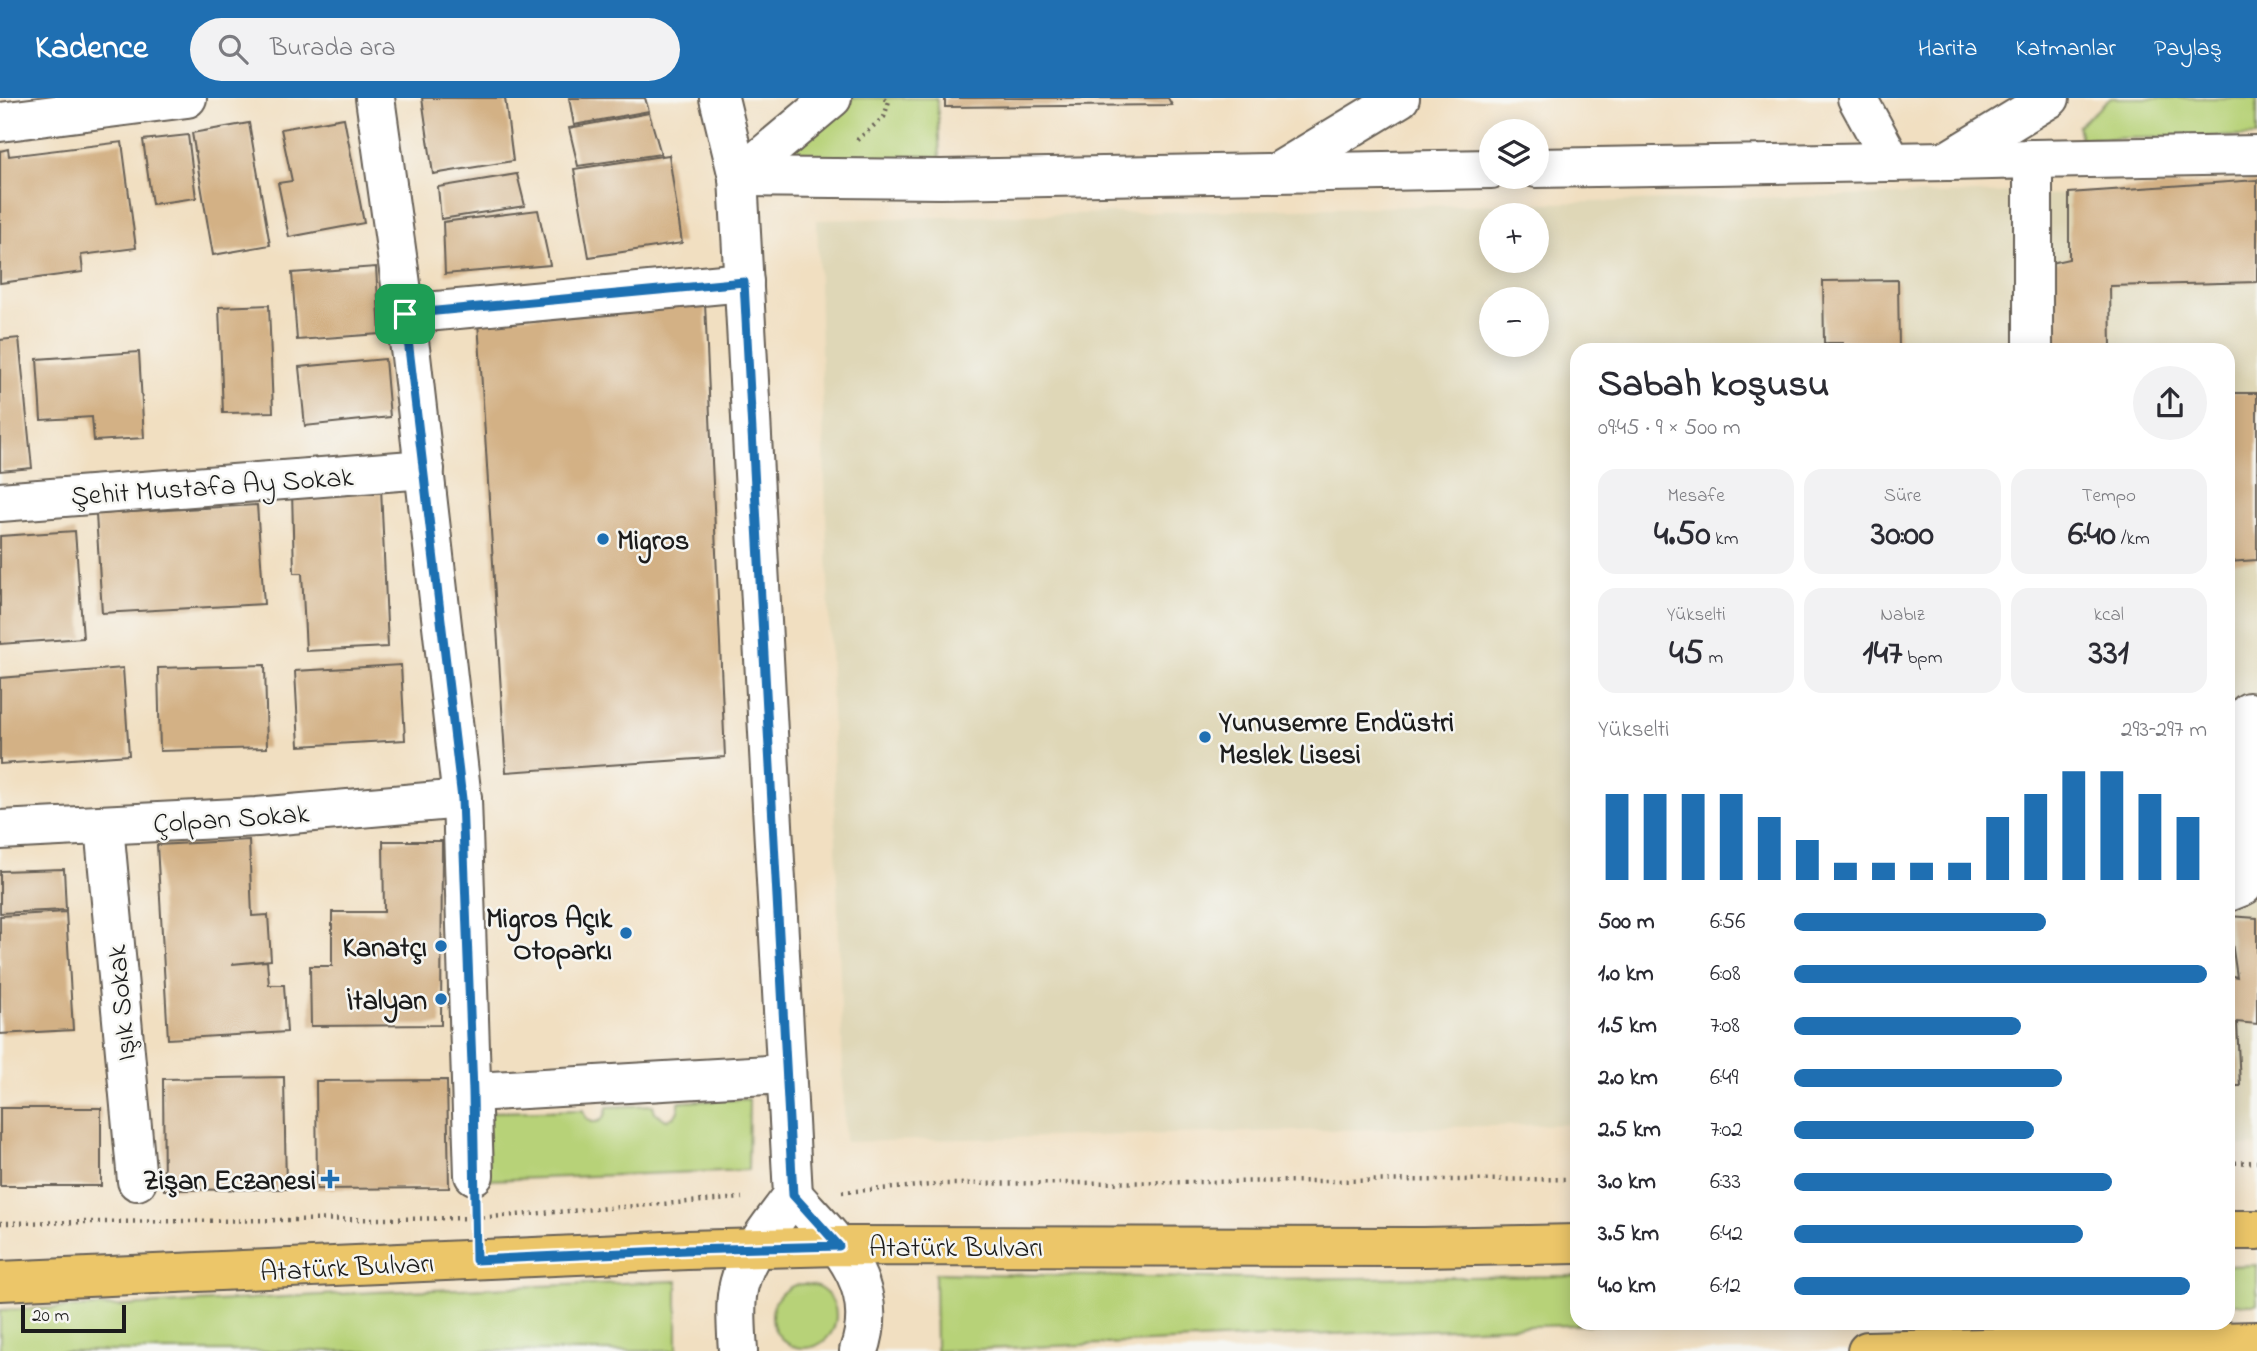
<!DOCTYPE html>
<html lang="tr">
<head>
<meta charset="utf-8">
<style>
	body { margin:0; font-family:"Indie Flower",sans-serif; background:#f2f2f3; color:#2b2b33; height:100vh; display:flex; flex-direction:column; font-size:26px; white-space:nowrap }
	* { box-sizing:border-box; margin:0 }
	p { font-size:23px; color:#7c7c81 }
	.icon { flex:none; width:38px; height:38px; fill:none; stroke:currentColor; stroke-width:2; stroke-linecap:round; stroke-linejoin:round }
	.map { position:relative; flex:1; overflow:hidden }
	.sheet { position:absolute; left:1570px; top:245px; width:665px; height:987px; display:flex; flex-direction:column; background:#fff; border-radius:21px; box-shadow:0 4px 18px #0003 }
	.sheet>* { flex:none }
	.controls { position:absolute; left:1479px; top:21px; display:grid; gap:14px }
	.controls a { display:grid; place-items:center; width:70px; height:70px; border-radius:50%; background:#fff; box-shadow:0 4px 18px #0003; font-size:35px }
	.scale { position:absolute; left:21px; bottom:18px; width:105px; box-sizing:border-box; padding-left:7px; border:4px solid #1c1c1c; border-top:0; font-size:19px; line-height:24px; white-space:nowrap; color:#1c1c1c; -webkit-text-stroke:5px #f6f6f2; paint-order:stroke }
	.pin { position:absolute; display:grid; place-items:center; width:60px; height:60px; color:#fff; margin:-30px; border-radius:14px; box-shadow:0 4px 10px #0006 }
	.round { display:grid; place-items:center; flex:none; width:74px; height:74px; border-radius:37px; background:#f2f2f3 }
	.headline { display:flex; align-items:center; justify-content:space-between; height:119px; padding:0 28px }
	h1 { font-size:38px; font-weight:700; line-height:52px }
	.metrics { display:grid; grid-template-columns:repeat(3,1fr); gap:10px; height:119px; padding:7px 28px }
	.metrics div { display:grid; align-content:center; border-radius:18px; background:#f2f2f3; text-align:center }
	.metrics b { font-size:35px; font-weight:700 }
	.metrics small { font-size:19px; font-weight:400 }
	.metrics p { font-size:19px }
	.chart { height:196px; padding:14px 28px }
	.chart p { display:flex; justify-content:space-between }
	.chart svg { width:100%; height:126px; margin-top:7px; stroke:#1f6fb2; stroke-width:6 }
	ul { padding:0 28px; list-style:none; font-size:23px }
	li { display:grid; grid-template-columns:112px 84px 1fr; align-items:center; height:52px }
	li i { height:18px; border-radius:9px; background:#1f6fb2 }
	header { display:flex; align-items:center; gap:42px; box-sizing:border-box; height:98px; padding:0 35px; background:#1f6fb2; color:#fff }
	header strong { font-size:33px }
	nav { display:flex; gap:38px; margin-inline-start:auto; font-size:24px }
	.search { width:490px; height:63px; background:#f2f2f3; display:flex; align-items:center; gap:18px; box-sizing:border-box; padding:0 24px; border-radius:38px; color:#7c7c81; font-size:26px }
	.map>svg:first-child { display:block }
	.built { fill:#dfd7b7; fill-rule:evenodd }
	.green { fill:#b7d278; stroke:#6a774a; stroke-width:2 }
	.building { fill:#d3b185 }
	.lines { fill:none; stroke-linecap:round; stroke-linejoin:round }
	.minor-casing { stroke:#676056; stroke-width:42 }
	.major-casing { stroke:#676056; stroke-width:42 }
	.path { stroke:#676056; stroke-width:4.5; stroke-dasharray:2 5; stroke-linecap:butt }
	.minor { stroke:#fff; stroke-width:38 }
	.major { stroke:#ecc669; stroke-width:38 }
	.route-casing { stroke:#fff; stroke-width:14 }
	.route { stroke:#1f6fb2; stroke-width:9 }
	.poi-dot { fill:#1f6fb2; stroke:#f6f6f2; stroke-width:2.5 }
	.labels { text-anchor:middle; stroke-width:5; stroke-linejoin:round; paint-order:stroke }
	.street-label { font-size:28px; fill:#1c1c1c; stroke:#f6f6f2 }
	.poi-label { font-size:28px; font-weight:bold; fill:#1c1c1c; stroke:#f6f6f2; text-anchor:end }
</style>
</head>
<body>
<header>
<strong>Kadence</strong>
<div class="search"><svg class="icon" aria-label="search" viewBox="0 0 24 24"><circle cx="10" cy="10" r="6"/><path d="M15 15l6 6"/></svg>Burada ara</div>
<nav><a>Harita</a><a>Katmanlar</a><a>Paylaş</a></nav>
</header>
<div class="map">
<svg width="2257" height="1253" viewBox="0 0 2257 1253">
	<rect width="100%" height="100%" fill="#f6f6f2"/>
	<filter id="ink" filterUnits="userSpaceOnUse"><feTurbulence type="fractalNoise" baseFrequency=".0143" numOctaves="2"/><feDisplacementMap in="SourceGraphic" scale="14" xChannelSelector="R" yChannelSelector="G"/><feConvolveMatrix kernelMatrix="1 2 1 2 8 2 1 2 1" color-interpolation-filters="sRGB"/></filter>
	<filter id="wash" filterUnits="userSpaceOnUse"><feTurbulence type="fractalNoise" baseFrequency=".00686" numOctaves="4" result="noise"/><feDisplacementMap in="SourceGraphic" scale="28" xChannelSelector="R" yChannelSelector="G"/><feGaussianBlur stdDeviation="1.57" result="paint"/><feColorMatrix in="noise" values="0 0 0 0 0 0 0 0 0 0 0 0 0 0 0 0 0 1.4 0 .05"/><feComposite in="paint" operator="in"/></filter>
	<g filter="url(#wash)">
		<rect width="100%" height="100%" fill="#f1dfc1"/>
		<g class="built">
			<polygon points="2257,82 2257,1048 2228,1048 2228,252 2047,252 2045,97"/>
			<path d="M2018,94L2016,252H1577V1026L845,1044L817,122ZM1491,117H1536V163H1491ZM1491,201H1536V247H1491Z"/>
		</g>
		<g class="green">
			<polygon points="839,0 937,0 941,81 738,79"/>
			<polygon points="2111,0 2257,0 2257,38 2081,41 2078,28"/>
			<path d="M749,1001L748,1072L488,1082L487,1014L583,1012C587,1030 606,1027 607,1009L653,1007L655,1014L666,1022C676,1019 679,1015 679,1004Z"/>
			<polygon points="2257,1167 2257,1206 2228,1206 2228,1168"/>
			<polygon points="935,1175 1253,1181 1577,1178 1577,1225 1655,1225 1500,1229 936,1253"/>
			<polygon points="677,1183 677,1253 0,1253 0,1212 125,1208 376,1194"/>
			<circle cx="804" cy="1218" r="32"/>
		</g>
		<g id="blocks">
			<g class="building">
				<polygon points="422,0 505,0 513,63 433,76"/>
				<polygon points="569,0 645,0 649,13 574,27"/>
				<polygon points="945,0 1168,0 1172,7 945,9"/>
				<polygon points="649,15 661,56 578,68 569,30"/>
				<polygon points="344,20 364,125 289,139 278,85 292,83 281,31"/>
				<polygon points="249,25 270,147 213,157 192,35"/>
				<polygon points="188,37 196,100 152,106 143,42"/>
				<polygon points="122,44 136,150 81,157 83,174 0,185 0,53 8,51 9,58"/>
				<polygon points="669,57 682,145 589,159 574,71"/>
				<polygon points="517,76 525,108 441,121 438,89"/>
				<polygon points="2257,82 2257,184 2110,188 2111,252 2047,252 2046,166 2069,161 2069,95"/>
				<polygon points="538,112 550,167 445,176 443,124"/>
				<polygon points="376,169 380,236 297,242 292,175"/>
				<polygon points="1898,182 1899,252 1843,252 1843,245 1824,245 1823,183"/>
				<polygon points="705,204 725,659 506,674 478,223"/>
				<polygon points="269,207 273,314 223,315 219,209"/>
				<polygon points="19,240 32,370 0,373 0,242"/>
				<polygon points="139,254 144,340 94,343 92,319 41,322 37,261"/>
				<polygon points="385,261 390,319 305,328 299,269"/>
				<polygon points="2228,295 2257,295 2257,462 2228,464"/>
				<polygon points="381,389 388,549 306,553 302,475 294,475 292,392"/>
				<polygon points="257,407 264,506 102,515 96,416"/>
				<polygon points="75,433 83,540 0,546 0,438"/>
				<polygon points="265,567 267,650 160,653 158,570"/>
				<polygon points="401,567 405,642 299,648 295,573"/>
				<polygon points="123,570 129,657 0,666 0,580"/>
				<polygon points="249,742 252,818 268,817 271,862 232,866 267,863 269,887 284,887 287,934 168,941 157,747"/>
				<polygon points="383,743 442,743 441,927 311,928 310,868 332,868 332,814 384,814"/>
				<polygon points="64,771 66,812 0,815 0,773"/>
				<polygon points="66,814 73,932 0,936 0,818"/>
				<polygon points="2228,818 2257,820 2257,926 2237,924 2240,988 2228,988 2228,877 2237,879"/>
				<polygon points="284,979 286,1091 164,1092 163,981"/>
				<polygon points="447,982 449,1090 317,1091 316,983"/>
				<rect x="0" y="1010" width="101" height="78"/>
			</g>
		</g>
	</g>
	<g filter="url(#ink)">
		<use href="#blocks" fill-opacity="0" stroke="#676056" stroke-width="2"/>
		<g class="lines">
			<g class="minor-casing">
				<g id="minor">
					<polyline points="375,0 411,258 462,701 474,1077"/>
					<path d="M719,0L738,79L793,1097C772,1127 741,1160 737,1198C735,1216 737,1235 738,1253"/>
					<polyline points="1857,0 1892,64"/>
					<polyline points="0,24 187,0"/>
					<polyline points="2033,61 2257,57"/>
					<polyline points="1949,63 2033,61 2033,252"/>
					<polyline points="1536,70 1947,63 2050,0"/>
					<polyline points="1276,75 1400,0"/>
					<polyline points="738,79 941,81 1491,71"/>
					<polyline points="738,79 832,0"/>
					<polyline points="405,216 744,184"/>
					<polyline points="0,404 425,371"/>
					<polyline points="104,728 137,1083"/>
					<polyline points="0,732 257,719 462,701"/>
					<polyline points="2228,794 2243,788 2250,768 2249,614"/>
					<polyline points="473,994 786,976"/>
					<path d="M793,1097C835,1144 883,1184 859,1253"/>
				</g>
			</g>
			<g class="major-casing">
				<g id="major">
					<polyline points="2228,1132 2257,1132"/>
					<polyline points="0,1183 687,1152 839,1148 1423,1149 1577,1146"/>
					<polyline points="1867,1253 2257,1243"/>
				</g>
			</g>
			<g class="path">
				<polyline points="857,42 884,19 889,3 883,0"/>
				<polyline points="2228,1065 2257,1064"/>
				<polyline points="842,1094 945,1086 1577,1081"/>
				<polyline points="0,1125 476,1120 742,1100"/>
			</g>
			<use href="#minor" class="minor"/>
			<use href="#major" class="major"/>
		</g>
	</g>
	<g class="lines" filter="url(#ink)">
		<g class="route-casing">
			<polygon id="route" points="744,184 793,1097 839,1148 687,1152 476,1162 473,994 462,701 405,216"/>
		</g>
		<use href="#route" class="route"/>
	</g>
	<g class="poi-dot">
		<circle cx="603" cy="441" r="7"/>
		<circle cx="1205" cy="639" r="7"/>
		<circle cx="626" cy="835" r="7"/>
		<circle cx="441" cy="848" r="7"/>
		<circle cx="441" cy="901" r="7"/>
		<path d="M326.5 1070.5h7v7h7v7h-7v7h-7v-7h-7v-7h7z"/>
	</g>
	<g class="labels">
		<g class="street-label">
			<text transform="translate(212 387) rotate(-4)" y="10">Şehit Mustafa Ay Sokak</text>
			<text transform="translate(231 719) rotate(-4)" y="10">Çolpan Sokak</text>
			<text transform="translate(120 905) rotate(-95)" y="10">Işık Sokak</text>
			<text x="956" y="1158">Atatürk Bulvarı</text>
			<text transform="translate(347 1168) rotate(-3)" y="10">Atatürk Bulvarı</text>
		</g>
		<g class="poi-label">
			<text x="617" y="451" text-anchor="start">Migros</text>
			<text x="1219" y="633" text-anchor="start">Yunusemre Endüstri<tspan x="1219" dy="32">Meslek Lisesi</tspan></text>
			<text x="612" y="829">Migros Açık<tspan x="612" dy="32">Otoparkı</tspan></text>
			<text x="427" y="858">Kanatçı</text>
			<text x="427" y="911">İtalyan</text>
			<text x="316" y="1091">Zişan Eczanesi</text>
		</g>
	</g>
</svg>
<div class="controls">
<a><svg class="icon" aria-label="layers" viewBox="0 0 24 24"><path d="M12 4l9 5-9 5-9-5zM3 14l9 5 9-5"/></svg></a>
<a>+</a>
<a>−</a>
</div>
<div class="scale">20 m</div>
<div class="pin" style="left:405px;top:216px;background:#1e9e55"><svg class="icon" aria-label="arrive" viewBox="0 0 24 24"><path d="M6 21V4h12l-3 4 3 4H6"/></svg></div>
<section class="sheet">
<div class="headline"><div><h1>Sabah koşusu</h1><p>09:45 · 9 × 500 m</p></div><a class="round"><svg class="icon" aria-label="share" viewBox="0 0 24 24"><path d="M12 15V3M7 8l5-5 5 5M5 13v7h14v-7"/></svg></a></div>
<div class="metrics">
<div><p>Mesafe</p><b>4.50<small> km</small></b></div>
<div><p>Süre</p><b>30:00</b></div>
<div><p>Tempo</p><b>6:40<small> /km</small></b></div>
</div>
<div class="metrics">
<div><p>Yükselti</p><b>45<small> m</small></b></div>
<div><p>Nabız</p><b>147<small> bpm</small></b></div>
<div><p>kcal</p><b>331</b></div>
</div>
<div class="chart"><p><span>Yükselti</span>293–297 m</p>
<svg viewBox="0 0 160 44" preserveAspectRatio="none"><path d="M5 44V14M15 44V14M25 44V14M35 44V14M45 44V22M55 44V30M65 44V38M75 44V38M85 44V38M95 44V38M105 44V22M115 44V14M125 44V6M135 44V6M145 44V14M155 44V22"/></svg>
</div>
<ul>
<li><b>500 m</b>6:56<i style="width:61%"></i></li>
<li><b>1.0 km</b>6:08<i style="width:100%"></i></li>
<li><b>1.5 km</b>7:08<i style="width:55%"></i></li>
<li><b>2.0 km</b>6:49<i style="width:65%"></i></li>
<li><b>2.5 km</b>7:02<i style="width:58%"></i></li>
<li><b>3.0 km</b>6:33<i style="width:77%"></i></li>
<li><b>3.5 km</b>6:42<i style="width:70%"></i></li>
<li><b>4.0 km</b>6:12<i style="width:96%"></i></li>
</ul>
</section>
</div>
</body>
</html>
